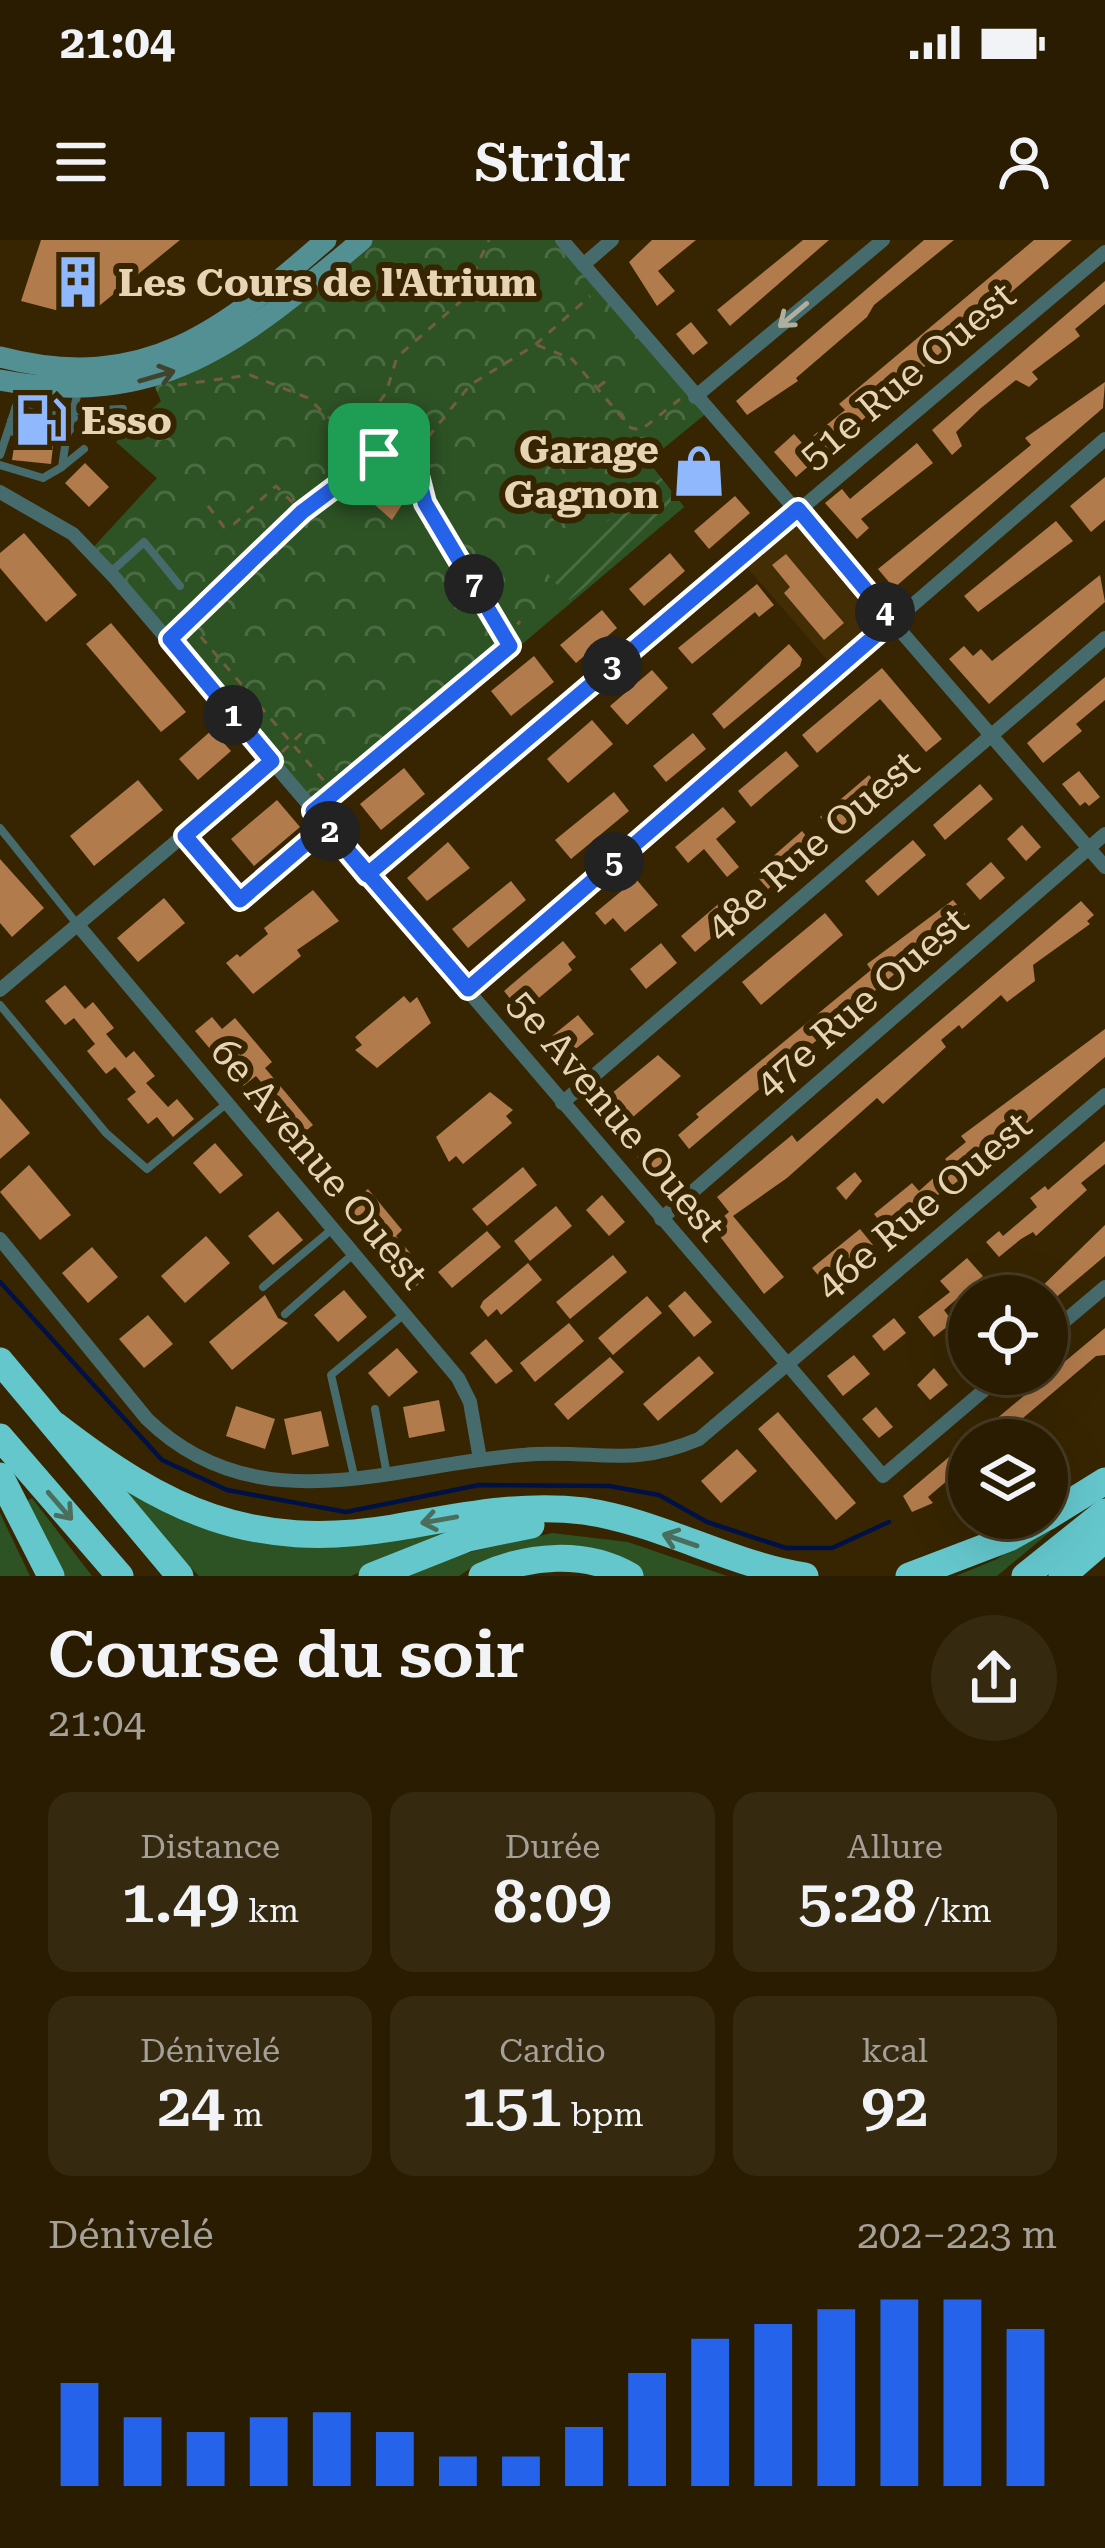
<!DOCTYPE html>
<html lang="fr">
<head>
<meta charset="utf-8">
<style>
	body { margin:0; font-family:"Roboto Serif",serif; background:#352910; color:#f1f3f6; height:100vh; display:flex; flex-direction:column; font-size:45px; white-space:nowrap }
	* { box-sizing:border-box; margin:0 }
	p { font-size:39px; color:#a5a199 }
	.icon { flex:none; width:66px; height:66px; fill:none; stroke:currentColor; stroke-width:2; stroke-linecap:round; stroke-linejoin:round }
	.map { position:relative; height:1336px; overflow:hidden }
	.drawer { display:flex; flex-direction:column; background:#291c01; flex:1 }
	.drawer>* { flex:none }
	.tools { position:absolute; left:948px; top:1035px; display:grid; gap:24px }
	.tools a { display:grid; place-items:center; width:120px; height:120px; border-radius:50%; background:#291c01; box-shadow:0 12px 48px #0002,0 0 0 3px #453a23; font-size:60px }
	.pin { position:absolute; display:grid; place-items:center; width:102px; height:102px; color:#fff; margin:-51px; border-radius:24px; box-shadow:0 6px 18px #0006 }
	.km { position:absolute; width:60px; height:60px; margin:-30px; border-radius:50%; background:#222; color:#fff; font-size:33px; line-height:60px; text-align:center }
	.round { display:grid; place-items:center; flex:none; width:126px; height:126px; border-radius:63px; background:#352910 }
	.headline { display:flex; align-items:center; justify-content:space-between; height:204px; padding:0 48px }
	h1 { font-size:66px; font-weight:600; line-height:90px }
	.figures { display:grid; grid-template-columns:repeat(3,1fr); gap:18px; height:204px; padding:12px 48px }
	.figures div { display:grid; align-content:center; border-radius:24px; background:#352910; text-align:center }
	.figures b { font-size:60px; font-weight:600 }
	.figures small { font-size:33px; font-weight:400 }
	.figures p { font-size:33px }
	.chart { height:336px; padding:24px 48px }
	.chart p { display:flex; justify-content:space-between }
	.chart svg { width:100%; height:216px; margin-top:12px; stroke:#2563eb; stroke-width:6 }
	.status { display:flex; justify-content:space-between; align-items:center; height:84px; padding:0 60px; background:#291c01; direction:ltr }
	.status svg { height:33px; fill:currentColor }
	header { display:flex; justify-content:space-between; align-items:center; height:156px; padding:0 48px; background:#291c01; font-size:54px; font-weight:600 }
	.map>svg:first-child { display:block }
	.built { fill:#422d05 }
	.grass { fill:#2d5325 }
	.park { fill:url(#park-crowns) }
	.garden { fill:url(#garden-furrows) }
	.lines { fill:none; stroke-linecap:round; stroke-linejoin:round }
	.stream { stroke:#001146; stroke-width:4.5 }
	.building { fill:#b27b4c }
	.path { stroke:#705e3c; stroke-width:3; stroke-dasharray:9 9; stroke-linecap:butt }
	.lane { stroke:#466b6d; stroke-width:8 }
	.street { stroke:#466b6d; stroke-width:14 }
	.secondary { stroke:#539093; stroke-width:21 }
	.highway { stroke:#64c7cc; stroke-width:27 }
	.oneway { stroke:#afaf9c }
	.oneway2 { stroke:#3f452d }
	.oneway3 { stroke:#4b6e5c }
	.route-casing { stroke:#fff; stroke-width:24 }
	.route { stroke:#2563eb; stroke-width:15 }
	.labels { text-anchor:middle; stroke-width:12; stroke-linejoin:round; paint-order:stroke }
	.poi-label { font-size:39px; font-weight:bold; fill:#e7d4b5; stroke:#372501; text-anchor:start }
	.street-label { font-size:39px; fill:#e7d4b5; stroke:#372501 }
</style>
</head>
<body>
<div class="status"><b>21:04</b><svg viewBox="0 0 49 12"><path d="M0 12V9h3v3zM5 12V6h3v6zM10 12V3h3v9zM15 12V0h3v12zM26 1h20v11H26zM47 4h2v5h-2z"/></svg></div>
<header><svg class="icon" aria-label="menu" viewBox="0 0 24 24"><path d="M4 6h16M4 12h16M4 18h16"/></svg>Stridr<svg class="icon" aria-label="person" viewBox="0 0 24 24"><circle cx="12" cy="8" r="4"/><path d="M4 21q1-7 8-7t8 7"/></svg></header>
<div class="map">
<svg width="1105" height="1336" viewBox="0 0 1105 1336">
	<defs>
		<pattern id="park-crowns" width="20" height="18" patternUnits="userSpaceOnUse" patternTransform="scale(3)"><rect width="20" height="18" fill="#2d5325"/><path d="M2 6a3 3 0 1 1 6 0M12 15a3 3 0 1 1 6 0" fill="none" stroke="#4b6b42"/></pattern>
		<pattern id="garden-furrows" width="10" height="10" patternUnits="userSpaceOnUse" patternTransform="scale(3)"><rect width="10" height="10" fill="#2d5325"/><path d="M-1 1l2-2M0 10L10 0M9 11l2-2" fill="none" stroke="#4b6b42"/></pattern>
	</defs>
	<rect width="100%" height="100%" fill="#372501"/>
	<polygon class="built" points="798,269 893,381 835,429 739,318"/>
	<g class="grass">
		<path d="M126,1247C180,1280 228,1301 292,1306L463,1285L351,1336H199L120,1253Z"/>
		<polygon points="32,1258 92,1336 61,1336 26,1261"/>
		<polygon points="0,1273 30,1336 0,1336"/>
		<polygon points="1046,1286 1050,1292 997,1336 956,1336 997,1319"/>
		<polygon points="552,1293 628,1302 727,1336 641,1336 627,1327 471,1328 459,1336 394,1336 424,1323"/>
	</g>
	<polygon class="park" points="362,0 562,0 708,172 648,221 684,267 318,577 90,311 157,238 116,202 161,161 152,140"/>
	<polygon class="garden" points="661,238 684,267 569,360 546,331"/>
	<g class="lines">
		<polyline class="stream" points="0,1042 162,1220 227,1250 346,1272 479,1245 609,1246 659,1255 707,1282 786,1308 832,1308 889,1282"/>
	</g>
	<g class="building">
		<polygon points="41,0 180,0 99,66 63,72 21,61"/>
		<polygon points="652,0 696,0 658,31 675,51 657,66 629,22"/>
		<polygon points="803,0 829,0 730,86 717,70"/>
		<polygon points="924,0 954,0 874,65 867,77 796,138 798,141 747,175 736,161"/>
		<polygon points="1034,0 1072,0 796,237 774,212 794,194 803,204 845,170 839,164"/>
		<polygon points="1105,41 1105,64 1075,89 1080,96 1032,132 1038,139 1029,147 1016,140 981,168 956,192 962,206 952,215 932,190"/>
		<polygon points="691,82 708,103 693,115 676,94"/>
		<polygon points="1105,142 1103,168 894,348 878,329 1031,205 1025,198"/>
		<polygon points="15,200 53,206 51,224 12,220"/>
		<polygon points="917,203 933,223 861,279 869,288 857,299 825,263 842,249 850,259"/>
		<polygon points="695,211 717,237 702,250 680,223"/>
		<polygon points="85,223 109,247 89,267 65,243"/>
		<polygon points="378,224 411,251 392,280 350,243 366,238"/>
		<polygon points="1105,237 1105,280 1091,292 1070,266"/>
		<polygon points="735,256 750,273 709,309 694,291"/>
		<polygon points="1056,281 1073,301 978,372 964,356"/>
		<polygon points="24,293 77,355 46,382 0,328 0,313"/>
		<polygon points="670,313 685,331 644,366 629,349"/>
		<polygon points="786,314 844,383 824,400 784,353 790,347 772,325"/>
		<polygon points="1100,335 1105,362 989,464 949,419 964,406 973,416 981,409 992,421"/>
		<polygon points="757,344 774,365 759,377 755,372 692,424 678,408"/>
		<polygon points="602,370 617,388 576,423 560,405"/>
		<polygon points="111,383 186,472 161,492 86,404"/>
		<polygon points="789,404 802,419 800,426 724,489 712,474"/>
		<polygon points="534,416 554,442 511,476 491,451"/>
		<polygon points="882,428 942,499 926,512 880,459 817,513 802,495"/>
		<polygon points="652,430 668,448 627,485 610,466"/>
		<polygon points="1105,437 1105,460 1076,484 1082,491 1043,523 1027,503"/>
		<polygon points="592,480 613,504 568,543 547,519"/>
		<polygon points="212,490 231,511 198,540 179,519"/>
		<polygon points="693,493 706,509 666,542 653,526"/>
		<polygon points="786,511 799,526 751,567 738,551"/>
		<polygon points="404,528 425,554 381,590 360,564"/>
		<polygon points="1079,531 1100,557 1089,566 1085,562 1080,566 1062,544"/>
		<polygon points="869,535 883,551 834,593 820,577"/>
		<polygon points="138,540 163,570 94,626 70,596"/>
		<polygon points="980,544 993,559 945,600 933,585"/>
		<polygon points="614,552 629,571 571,619 555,600"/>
		<polygon points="277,560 300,587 254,626 231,599"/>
		<polygon points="723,567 736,582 716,599 739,627 727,637 704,609 688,623 675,607"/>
		<polygon points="1022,585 1041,607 1026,621 1007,599"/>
		<polygon points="802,591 816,608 768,649 754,633"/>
		<polygon points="913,600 926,615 878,656 865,641"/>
		<polygon points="448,602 470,628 427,661 407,638"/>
		<polygon points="0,619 44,668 12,697 0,683"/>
		<polygon points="991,622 1005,638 980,660 966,644"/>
		<polygon points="636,639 658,665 625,692 613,678 605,685 595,673"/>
		<polygon points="511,641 526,660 468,708 452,689"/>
		<polygon points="313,650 339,681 297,710 301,716 253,754 226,723 237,714 240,717 268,694 264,688"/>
		<polygon points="729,655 743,671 695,712 681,696"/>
		<polygon points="164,658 185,683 138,722 117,698"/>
		<polygon points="953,660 965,674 689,909 678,895 699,877 696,874 871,730 867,724"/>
		<polygon points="1081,661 1094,675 1087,681 1090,684 1033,725 1035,741 1007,762 1001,755 962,789 959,785 941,800 946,807 883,864 877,858 787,938 733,976 784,1037 764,1054 712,986 729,972 717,957 792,895 797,902"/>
		<polygon points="825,673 843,695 761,765 742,742"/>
		<polygon points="563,701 576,717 568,724 572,730 533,763 529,757 517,767 504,751"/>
		<polygon points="661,703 677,723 646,749 630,729"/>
		<polygon points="65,745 85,769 93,762 114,788 106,794 126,818 134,811 155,836 146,843 168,867 177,859 194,879 173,897 157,877 148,884 127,859 136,852 115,827 106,834 87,811 95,804 74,778 65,785 45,761"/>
		<polygon points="404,756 410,763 417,757 431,783 377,828 355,810 362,805 355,797"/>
		<polygon points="578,775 594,794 562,820 546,801"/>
		<polygon points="212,777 222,789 235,778 272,822 265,828 313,885 290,904 256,864 270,853 256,836 242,847 195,791"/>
		<polygon points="1105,789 1105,817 961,939 935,957 931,953 888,992 874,974 912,943 919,951 949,924 945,919 966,902 961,896"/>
		<polygon points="658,815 681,836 620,888 600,863"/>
		<polygon points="490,852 513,870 506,876 512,883 463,924 456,916 449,922 436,897"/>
		<polygon points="0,858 30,893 0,919"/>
		<polygon points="1105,901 1105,924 1081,943 1087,950 1036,996 1033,992 1021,999 999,1017 986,1002 999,991 1003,996 1037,967 1030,958 1045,946 1048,950"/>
		<polygon points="215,903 243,935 220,954 193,923"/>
		<polygon points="654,904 670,924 654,937 637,917"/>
		<polygon points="29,925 71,975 40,1000 0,952"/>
		<polygon points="523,927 537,945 487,986 472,969"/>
		<polygon points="855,932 862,941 846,960 836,948"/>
		<polygon points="368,949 402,990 396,996 429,1036 411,1050 346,967"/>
		<polygon points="602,955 625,982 609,996 586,970"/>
		<polygon points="556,966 572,986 530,1021 514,1001"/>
		<polygon points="278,971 303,1000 273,1025 248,996"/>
		<polygon points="1105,985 1105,1016 1047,1065 1047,1056 1032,1056"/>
		<polygon points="860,989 873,1005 825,1043 812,1028"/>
		<polygon points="487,991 501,1007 452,1048 438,1032"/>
		<polygon points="206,996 230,1023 185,1063 161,1036"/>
		<polygon points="92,1007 118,1037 88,1063 62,1033"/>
		<polygon points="613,1015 627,1032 570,1079 556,1062"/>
		<polygon points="967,1018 983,1036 944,1070 953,1082 934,1097 918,1077 950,1052 940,1041"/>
		<polygon points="528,1023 542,1040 501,1075 497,1069 488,1077 480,1067 483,1061"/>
		<polygon points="344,1050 367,1077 338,1102 314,1075"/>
		<polygon points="685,1051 712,1082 694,1097 668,1066"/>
		<polygon points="265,1055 278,1078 288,1083 232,1130 209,1102"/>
		<polygon points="647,1056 662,1073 613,1115 598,1098"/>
		<polygon points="148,1075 173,1104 144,1128 119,1099"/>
		<polygon points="894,1078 906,1093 884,1111 872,1096"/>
		<polygon points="569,1083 584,1101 535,1142 520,1123"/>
		<polygon points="1105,1088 1105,1115 1096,1116 997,1200 971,1200"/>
		<polygon points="486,1099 513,1131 496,1144 470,1113"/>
		<polygon points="397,1108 418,1132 389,1157 368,1133"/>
		<polygon points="854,1115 870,1134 843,1156 827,1136"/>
		<polygon points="699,1116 714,1133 658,1181 643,1164"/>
		<polygon points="610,1117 624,1132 568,1180 554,1164"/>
		<polygon points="934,1128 948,1145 930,1160 917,1145"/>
		<polygon points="439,1160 445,1191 409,1198 403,1167"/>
		<polygon points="236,1166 275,1179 265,1209 226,1196"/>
		<polygon points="876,1167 893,1187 879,1198 862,1179"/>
		<polygon points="321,1171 329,1206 292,1215 284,1179"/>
		<polygon points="778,1172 856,1263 836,1280 758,1189"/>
		<polygon points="969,1200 969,1222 928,1257 933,1263 912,1272 903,1256"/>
		<polygon points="737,1209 757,1231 721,1263 701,1241"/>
	</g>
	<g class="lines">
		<g class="path">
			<polyline points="537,105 572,119 631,188 641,190 680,159"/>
			<polyline points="178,145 250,135 308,158 342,190 361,196"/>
			<polyline points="598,147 607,140"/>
			<polyline points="358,190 386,153 397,117 460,62 489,0"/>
			<polyline points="362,197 377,212"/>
			<polyline points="208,266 224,287 234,284 276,246 302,272"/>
			<polyline points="189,383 324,541 340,545"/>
			<polyline points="180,390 302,272 379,214 413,216 470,145 535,105 590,56"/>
			<polyline points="507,399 520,381"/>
			<polyline points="282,512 305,490"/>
			<polyline points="323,562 510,406 426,263 413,216"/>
		</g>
		<g class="lane">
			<polyline points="15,169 31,172"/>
			<polyline points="77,171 123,169 105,189"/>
			<polyline points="52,175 74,178"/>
			<polyline points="11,181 30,184"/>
			<polyline points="51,187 70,190"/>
			<polyline points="8,191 66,200 79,148"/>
			<polyline points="0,215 22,148"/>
			<polyline points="0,225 43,238 62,227 66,200"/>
			<polyline points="63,226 84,209"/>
			<polyline points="111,332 144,302 180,346"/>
			<polyline points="0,588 77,684"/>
			<polyline points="186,597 240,660 326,586"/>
			<polyline points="0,765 106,893 147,929 226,864"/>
			<polyline points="263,1047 331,990"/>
			<polyline points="285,1074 352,1015"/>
			<polyline points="375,1169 387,1235"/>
			<polyline points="355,1240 331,1135 403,1075"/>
		</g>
		<g class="street">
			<polyline points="562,0 1105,627"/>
			<polyline points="583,25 612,0"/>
			<polyline points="695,157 883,0"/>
			<polyline points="0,252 73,294 115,338 883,1236 1003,1134"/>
			<polyline points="367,635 1105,12"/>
			<polyline points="77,684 458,1138 470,1162 480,1219"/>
			<polyline points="468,749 1105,199"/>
			<polyline points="0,750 272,521"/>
			<polyline points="562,863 1105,398"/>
			<polyline points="661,979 1105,594"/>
			<path d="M0,999L147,1179C260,1289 400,1221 536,1214C603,1211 632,1227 699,1199L1105,855"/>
			<polyline points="1047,1096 1105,1047"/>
		</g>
		<g class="secondary">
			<path d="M0,117C145,155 224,89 326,0"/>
			<path d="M0,140C164,171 244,98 362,0"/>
		</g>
		<g class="highway">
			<polyline points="0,1121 180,1336"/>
			<path d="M55,1185C166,1271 251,1311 393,1288C457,1277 519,1263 584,1271C660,1282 729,1324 805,1336"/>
			<polyline points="0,1197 120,1336"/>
			<polyline points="0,1236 51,1336"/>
			<polyline points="1047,1277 1105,1241"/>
			<polyline points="372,1336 468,1298 531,1285"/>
			<path d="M482,1336C528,1315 585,1310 630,1336"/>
			<polyline points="909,1336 1009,1298 1045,1278"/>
			<polyline points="1025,1336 1105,1272"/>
			<polyline points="1062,1336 1105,1299"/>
		</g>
	</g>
	<defs><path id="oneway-shaft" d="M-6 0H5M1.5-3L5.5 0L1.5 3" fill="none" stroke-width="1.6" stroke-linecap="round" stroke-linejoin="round" transform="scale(3)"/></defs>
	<use class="oneway" href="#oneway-shaft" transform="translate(793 75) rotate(140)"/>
	<use class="oneway2" href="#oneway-shaft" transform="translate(157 136) rotate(-16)"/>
	<g class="oneway3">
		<use href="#oneway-shaft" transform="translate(60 1266) rotate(49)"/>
		<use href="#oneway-shaft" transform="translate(439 1280) rotate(170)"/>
		<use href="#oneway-shaft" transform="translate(680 1300) rotate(-161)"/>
	</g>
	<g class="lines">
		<g class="route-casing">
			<polyline id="route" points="379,214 302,272 170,399 272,521 185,596 240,660 326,586 367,635 798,269 892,381 468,749 319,577 313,571 510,406 425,263 413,216 379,214"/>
		</g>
		<use href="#route" class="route"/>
	</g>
	<defs>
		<g id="building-bare" transform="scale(4.14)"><path d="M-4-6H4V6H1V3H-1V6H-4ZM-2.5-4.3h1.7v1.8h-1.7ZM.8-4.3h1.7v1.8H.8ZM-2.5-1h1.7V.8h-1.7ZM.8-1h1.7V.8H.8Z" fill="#8fb8fd" stroke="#372501" stroke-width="2.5" paint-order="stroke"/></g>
		<g id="fuel-bare" transform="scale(4.14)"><path d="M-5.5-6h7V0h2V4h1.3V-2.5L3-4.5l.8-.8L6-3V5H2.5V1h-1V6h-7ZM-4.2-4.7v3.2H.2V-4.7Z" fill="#8fb8fd" stroke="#372501" stroke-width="2.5" paint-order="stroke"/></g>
		<g id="shop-bare" transform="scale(4.14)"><path d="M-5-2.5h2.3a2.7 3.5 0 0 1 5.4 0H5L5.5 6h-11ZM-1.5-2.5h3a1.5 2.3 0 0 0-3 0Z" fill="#8fb8fd" stroke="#372501" stroke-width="2.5" paint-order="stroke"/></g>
	</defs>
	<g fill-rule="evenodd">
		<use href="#building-bare" x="78" y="42"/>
		<use href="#fuel-bare" x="41" y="180"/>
		<use href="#shop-bare" x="699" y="231"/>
	</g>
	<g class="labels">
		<g class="poi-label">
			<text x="118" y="56">Les Cours de l'Atrium</text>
			<text x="81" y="194">Esso</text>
			<text x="659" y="223" text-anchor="end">Garage<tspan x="659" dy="45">Gagnon</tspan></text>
		</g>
		<g class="street-label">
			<text transform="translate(907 135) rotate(-40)" y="14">51e Rue Ouest</text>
			<text transform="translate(812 605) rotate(-41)" y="14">48e Rue Ouest</text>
			<text transform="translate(861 762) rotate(-41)" y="14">47e Rue Ouest</text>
			<text transform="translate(617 875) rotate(50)" y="14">5e Avenue Ouest</text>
			<text transform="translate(320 923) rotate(50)" y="14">6e Avenue Ouest</text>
			<text transform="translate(923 965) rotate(-40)" y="14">46e Rue Ouest</text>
		</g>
	</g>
</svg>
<div class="tools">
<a><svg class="icon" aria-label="locate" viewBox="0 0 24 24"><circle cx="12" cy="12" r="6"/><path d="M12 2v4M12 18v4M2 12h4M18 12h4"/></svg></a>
<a><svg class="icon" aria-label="layers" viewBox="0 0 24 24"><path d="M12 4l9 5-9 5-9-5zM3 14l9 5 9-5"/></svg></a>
</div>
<div class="pin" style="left:379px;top:214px;background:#1e9e55"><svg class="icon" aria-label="arrive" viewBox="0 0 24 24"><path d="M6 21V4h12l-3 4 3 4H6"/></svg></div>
<b class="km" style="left:233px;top:475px">1</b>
<b class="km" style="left:330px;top:591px">2</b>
<b class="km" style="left:612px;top:426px">3</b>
<b class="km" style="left:885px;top:372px">4</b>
<b class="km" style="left:614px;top:622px">5</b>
<b class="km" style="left:474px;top:344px">7</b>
</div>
<section class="drawer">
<div class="headline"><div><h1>Course du soir</h1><p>21:04</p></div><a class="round"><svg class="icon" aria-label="share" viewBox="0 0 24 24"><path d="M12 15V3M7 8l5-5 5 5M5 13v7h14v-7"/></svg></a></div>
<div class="figures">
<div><p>Distance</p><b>1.49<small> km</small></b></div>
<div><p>Durée</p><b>8:09</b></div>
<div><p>Allure</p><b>5:28<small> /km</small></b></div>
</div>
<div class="figures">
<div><p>Dénivelé</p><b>24<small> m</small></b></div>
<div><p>Cardio</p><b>151<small> bpm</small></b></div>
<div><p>kcal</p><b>92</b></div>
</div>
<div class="chart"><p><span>Dénivelé</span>202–223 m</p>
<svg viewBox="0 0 160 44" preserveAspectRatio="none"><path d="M5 44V23M15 44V30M25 44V33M35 44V30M45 44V29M55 44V33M65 44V38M75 44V38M85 44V32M95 44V21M105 44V14M115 44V11M125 44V8M135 44V6M145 44V6M155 44V12"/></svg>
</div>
</section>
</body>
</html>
